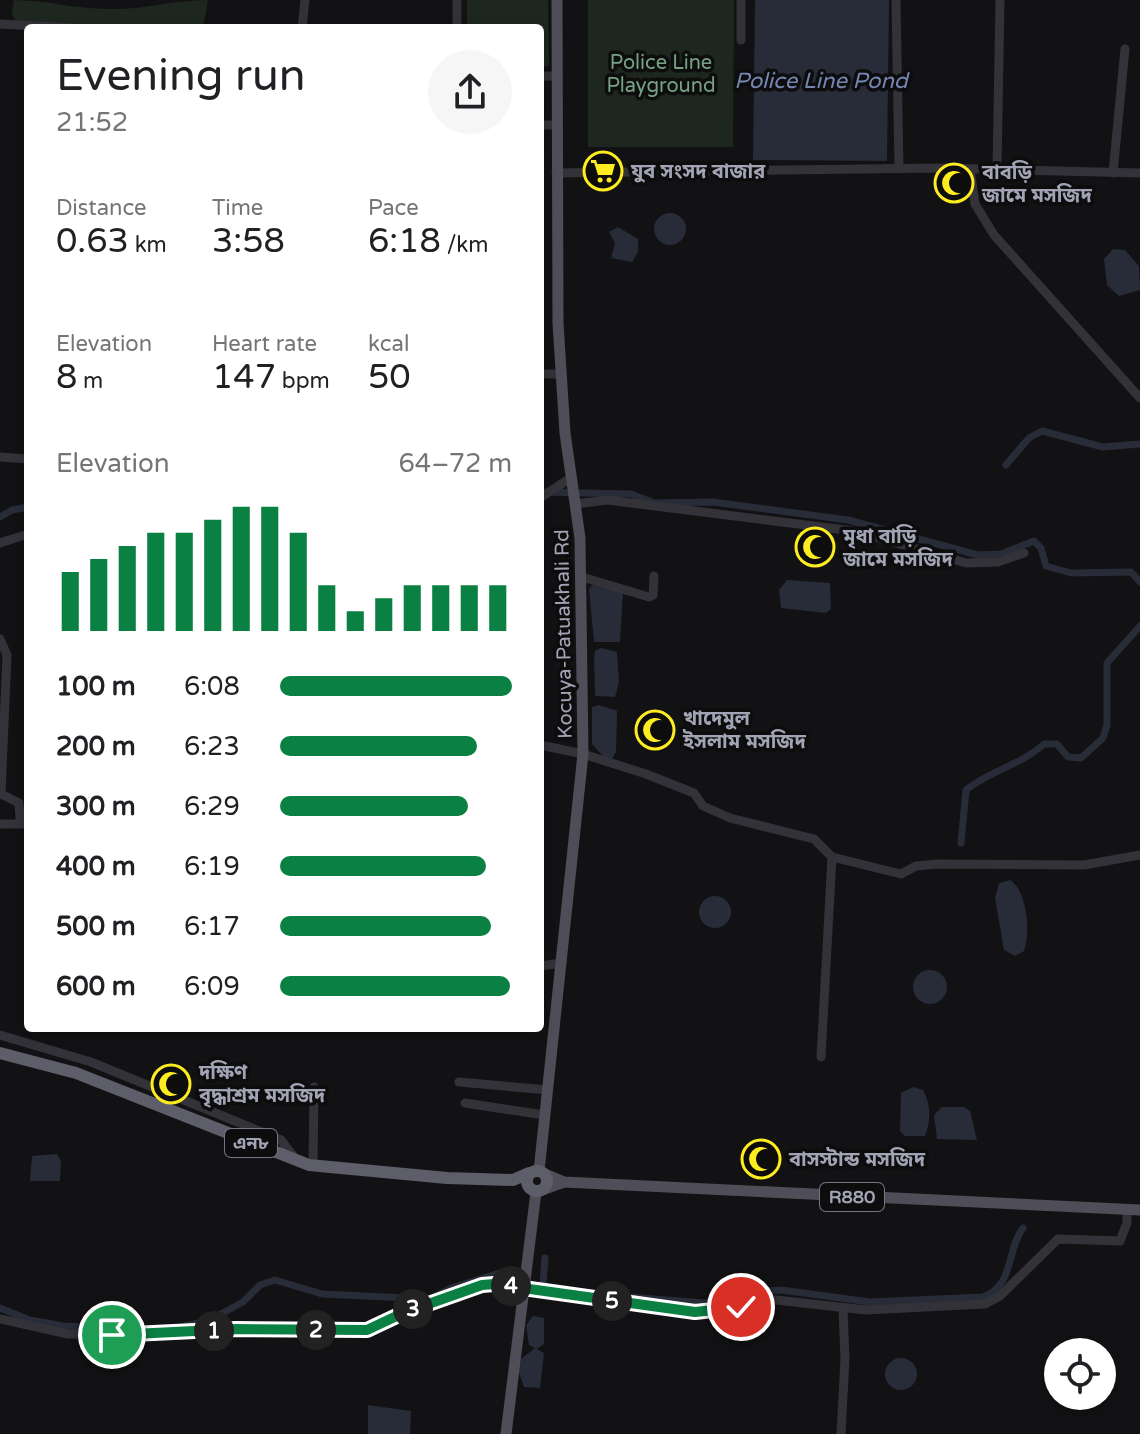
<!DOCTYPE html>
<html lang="en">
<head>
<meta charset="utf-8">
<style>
	body { margin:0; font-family:"Varela Round","Noto Sans Bengali",sans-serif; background:#f6f6f6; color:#202124; height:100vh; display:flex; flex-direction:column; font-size:30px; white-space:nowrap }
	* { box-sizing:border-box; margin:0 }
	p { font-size:26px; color:#757577 }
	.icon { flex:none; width:44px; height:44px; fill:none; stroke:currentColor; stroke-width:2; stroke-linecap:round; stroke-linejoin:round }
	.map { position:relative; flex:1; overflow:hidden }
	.side { position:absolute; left:24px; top:24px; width:520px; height:1008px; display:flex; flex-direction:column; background:#fff; border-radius:8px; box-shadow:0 4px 12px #0003 }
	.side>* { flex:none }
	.controls { position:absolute; left:1044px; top:1338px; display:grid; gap:16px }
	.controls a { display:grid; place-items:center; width:72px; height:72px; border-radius:50%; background:#fff; box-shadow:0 4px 12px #0003; font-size:40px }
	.pin { position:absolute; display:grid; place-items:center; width:68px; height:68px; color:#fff; margin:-34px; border:4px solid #fff; border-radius:50%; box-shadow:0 2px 8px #0007 }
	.km { position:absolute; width:40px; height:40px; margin:-20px; border-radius:50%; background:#222; color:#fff; font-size:22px; line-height:40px; text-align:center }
	.round { display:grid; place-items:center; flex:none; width:84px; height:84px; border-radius:42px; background:#f6f6f6 }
	.headline { display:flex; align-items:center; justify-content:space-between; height:136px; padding:0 32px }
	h1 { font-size:44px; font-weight:600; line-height:60px }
	.metrics { display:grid; grid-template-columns:repeat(3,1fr); gap:12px; height:136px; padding:8px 32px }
	.metrics div { display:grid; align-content:center }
	.metrics b { font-size:34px; font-weight:600 }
	.metrics small { font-size:22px; font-weight:400 }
	.metrics p { font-size:22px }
	.chart { height:224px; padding:16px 32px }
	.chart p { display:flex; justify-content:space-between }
	.chart svg { width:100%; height:144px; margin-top:8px; stroke:#0b8043; stroke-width:6 }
	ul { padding:0 32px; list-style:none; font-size:26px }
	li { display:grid; grid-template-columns:128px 96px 1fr; align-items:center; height:60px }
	li i { height:20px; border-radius:10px; background:#0b8043 }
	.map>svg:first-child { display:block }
	.green { fill:#1e2620 }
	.water { fill:#272c38 }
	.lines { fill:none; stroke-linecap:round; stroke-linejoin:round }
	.canal { stroke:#272c38; stroke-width:7 }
	.minor { stroke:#333238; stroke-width:9 }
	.major { stroke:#4f4e58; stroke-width:11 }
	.highway { stroke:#5e5e6a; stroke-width:12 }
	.route-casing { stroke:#fff; stroke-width:16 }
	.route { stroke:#0b8043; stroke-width:10 }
	.labels { text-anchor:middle; stroke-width:7; stroke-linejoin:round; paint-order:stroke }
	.shield { fill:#0d0d0e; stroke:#757683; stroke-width:2 }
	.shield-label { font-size:18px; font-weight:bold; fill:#a2a3b5 }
	.park-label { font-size:20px; fill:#77a185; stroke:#0d0d0e }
	.poi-label { font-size:20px; font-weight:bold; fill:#a2a3b5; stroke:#0d0d0e; text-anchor:start }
	.street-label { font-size:20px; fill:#a2a3b5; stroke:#0d0d0e }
	.water-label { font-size:22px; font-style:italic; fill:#7686b3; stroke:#0d0d0e }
</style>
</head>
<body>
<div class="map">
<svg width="1140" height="1434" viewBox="0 0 1140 1434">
	<rect width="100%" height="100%" fill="#121113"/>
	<g class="green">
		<path d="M14,0C46,0 76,9 108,9C142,10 174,0 208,0L203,28L17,24L12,14Z"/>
		<polygon points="467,0 548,0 549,66 540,66 540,28 467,28"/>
		<polygon points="588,0 734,0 733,147 588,147"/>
	</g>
	<g class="water">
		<polygon points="755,0 889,0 887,161 753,160"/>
		<circle cx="670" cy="229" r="16"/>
		<polygon points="618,227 638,239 638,252 632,262 611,258 615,243 609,232"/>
		<polygon points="1113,249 1125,250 1139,266 1140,290 1119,296 1107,285 1104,259"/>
		<polygon points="787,580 830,583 831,609 826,613 781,608 779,590"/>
		<polygon points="592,585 623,592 620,642 594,642 589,589"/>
		<polygon points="601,648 617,652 619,682 615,697 595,696 594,657 595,651"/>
		<polygon points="599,705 617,711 616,752 612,759 603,756 592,744 592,707"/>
		<path d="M1010,880C1027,890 1031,933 1024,951L1015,956L1004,950L995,898L999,883Z"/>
		<circle cx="715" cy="912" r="16"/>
		<circle cx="930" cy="987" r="17"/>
		<path d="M913,1087L923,1090C931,1104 931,1121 925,1136H905L900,1131L901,1093Z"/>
		<polygon points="942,1107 964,1107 970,1111 977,1140 937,1139 934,1115"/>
		<polygon points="57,1154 61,1161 60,1181 30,1181 32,1156"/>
		<polygon points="533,1316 544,1318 544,1344 537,1349 544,1353 540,1388 524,1387 519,1373 521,1359 535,1348 529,1345 526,1325"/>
		<circle cx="901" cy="1374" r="16"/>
		<polygon points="368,1405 411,1411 410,1434 368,1434"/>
	</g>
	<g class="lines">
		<g class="canal">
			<polyline points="1006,465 1029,438 1042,431 1103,447 1140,444"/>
			<polyline points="540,492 631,494 654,503 713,502 848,520 978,555 1001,554 1034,541 1041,548 1046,566 1071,573 1131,572 1140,582"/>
			<polyline points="0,517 12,510 28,507"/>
			<path d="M961,843L966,790C989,771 1021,765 1044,744H1057L1068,757L1081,758L1103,738L1107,725V663L1140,626"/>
			<polyline points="545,1258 543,1284 552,1291"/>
			<path d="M756,1292L781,1290L870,1302L983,1297C1015,1285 1006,1250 1023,1228"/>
			<polyline points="592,1294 704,1303 746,1295"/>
			<polyline points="0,1308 30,1320 63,1326 158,1329"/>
			<polyline points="174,1329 210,1320 243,1302 260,1285 275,1280 322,1294 430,1299 451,1288 503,1272"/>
		</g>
		<g class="minor">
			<polyline points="896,0 899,169"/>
			<polyline points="0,24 73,28"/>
			<polyline points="302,28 305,0"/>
			<polyline points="457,28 457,0"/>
			<polyline points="741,40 741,0"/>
			<polyline points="540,76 558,76"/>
			<polyline points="540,125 557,125"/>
			<polyline points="970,169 975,204 994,235 1140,398"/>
			<polyline points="997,169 1000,0"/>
			<polyline points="556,173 940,168 1140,173"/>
			<polyline points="1113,173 1125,49"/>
			<polyline points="540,374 560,374"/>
			<polyline points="0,457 28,459"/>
			<polyline points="540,498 572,477"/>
			<polyline points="576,504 607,500 854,531 966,563 998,562 1024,553"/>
			<polyline points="0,543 28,534"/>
			<polyline points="582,577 649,597 653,595 654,576"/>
			<polyline points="0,639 7,655 1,794 19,803 20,818 28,825"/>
			<polyline points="540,745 583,754 646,774 694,793 703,806 730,818 814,839 832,857"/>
			<polyline points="0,824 23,824"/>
			<polyline points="540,966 562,963"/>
			<polyline points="0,1035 91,1062 281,1140 298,1162"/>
			<polyline points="821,1057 832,857 901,874 916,866 936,864 1084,865 1140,855"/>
			<polyline points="459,1082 548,1090"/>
			<polyline points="465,1103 544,1115"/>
			<polyline points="313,1166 314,1087"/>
			<polyline points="0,1319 68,1334 112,1335 236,1329 367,1330 403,1313 494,1284 695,1312 727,1311 767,1299 866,1310 985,1304 1000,1296 1058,1239 1120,1241 1127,1223 1127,1209"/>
			<polyline points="841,1434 845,1359 843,1308"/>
		</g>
		<g class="major">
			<polyline points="539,1171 583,754 580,538 565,433 558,323 557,0"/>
			<polyline points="543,1173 564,1182 1140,1210"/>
			<polyline points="542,1190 564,1182"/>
			<polyline points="506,1434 536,1192"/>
		</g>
		<g class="highway">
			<polyline points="0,1053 76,1073 309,1165 447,1178 513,1180 529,1173"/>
			<circle cx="537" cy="1181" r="10"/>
		</g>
	</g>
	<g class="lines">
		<g class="route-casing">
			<polyline id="route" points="112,1335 236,1329 367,1330 403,1313 482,1285 494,1284 695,1312 741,1307"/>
		</g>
		<use href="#route" class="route"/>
	</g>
	<defs>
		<g id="supermarket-ring" transform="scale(2)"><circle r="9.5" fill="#0d0d0e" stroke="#fded20" stroke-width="1.5"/><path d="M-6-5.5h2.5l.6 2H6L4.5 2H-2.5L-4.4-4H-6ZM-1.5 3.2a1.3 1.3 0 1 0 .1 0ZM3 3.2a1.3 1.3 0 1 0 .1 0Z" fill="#fded20"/></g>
		<g id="mosque-ring" transform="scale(2)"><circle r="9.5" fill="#0d0d0e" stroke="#fded20" stroke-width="1.5"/><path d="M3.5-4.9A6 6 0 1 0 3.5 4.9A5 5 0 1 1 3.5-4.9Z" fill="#fded20"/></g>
	</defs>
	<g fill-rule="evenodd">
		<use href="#supermarket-ring" x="603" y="171"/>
		<use href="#mosque-ring" x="954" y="183"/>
		<use href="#mosque-ring" x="815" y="547"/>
		<use href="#mosque-ring" x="655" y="730"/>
		<use href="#mosque-ring" x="171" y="1084"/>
		<use href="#mosque-ring" x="761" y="1159"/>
	</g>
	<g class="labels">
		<g class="shield">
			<rect x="225" y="1129" width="52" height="28" rx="6"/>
			<rect x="820" y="1183" width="64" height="28" rx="6"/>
		</g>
		<g class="shield-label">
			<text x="251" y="1149">এন৮</text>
			<text x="852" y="1203">R880</text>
		</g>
		<g class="park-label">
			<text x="661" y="69">Police Line<tspan x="661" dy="23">Playground</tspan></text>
		</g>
		<g class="poi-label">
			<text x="631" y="178">যুব সংসদ বাজার</text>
			<text x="982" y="179">বাবড়ি<tspan x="982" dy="23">জামে মসজিদ</tspan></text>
			<text x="843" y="543">মৃধা বাড়ি<tspan x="843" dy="23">জামে মসজিদ</tspan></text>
			<text x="683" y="725">খাদেমুল<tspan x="683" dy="23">ইসলাম মসজিদ</tspan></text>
			<text x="199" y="1079">দক্ষিণ<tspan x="199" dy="23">বৃদ্ধাশ্রম মসজিদ</tspan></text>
			<text x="789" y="1166">বাসস্টান্ড মসজিদ</text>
		</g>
		<g class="street-label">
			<text transform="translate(563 634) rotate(-91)" y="7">Kocuya-Patuakhali Rd</text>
		</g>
		<g class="water-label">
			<text x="821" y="88">Police Line Pond</text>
		</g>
	</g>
</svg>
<div class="controls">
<a><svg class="icon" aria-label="locate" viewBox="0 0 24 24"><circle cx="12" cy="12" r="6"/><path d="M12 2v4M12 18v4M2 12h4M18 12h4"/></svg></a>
</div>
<div class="pin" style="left:112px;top:1335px;background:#1e9e55"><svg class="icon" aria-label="arrive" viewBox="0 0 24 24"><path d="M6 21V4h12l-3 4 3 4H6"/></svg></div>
<div class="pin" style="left:741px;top:1307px;background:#d93025"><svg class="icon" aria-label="check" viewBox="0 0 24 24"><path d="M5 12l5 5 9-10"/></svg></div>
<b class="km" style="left:214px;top:1331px">1</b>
<b class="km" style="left:316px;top:1330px">2</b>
<b class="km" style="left:413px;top:1309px">3</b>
<b class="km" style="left:511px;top:1286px">4</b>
<b class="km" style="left:612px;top:1301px">5</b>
<section class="side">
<div class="headline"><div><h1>Evening run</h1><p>21:52</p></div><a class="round"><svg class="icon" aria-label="share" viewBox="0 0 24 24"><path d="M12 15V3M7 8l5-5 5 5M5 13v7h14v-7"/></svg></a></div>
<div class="metrics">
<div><p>Distance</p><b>0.63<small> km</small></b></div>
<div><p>Time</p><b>3:58</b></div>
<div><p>Pace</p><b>6:18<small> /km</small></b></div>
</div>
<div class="metrics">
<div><p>Elevation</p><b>8<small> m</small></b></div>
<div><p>Heart rate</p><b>147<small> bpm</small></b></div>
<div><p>kcal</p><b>50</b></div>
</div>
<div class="chart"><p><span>Elevation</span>64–72 m</p>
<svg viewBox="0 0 160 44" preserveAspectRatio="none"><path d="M5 44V26M15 44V22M25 44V18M35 44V14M45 44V14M55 44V10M65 44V6M75 44V6M85 44V14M95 44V30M105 44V38M115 44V34M125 44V30M135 44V30M145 44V30M155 44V30"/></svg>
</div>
<ul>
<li><b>100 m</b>6:08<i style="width:100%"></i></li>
<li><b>200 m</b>6:23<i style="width:85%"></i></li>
<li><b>300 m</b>6:29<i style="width:81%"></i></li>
<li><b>400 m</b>6:19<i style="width:89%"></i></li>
<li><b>500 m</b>6:17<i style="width:91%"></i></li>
<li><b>600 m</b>6:09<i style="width:99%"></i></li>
</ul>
</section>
</div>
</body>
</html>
